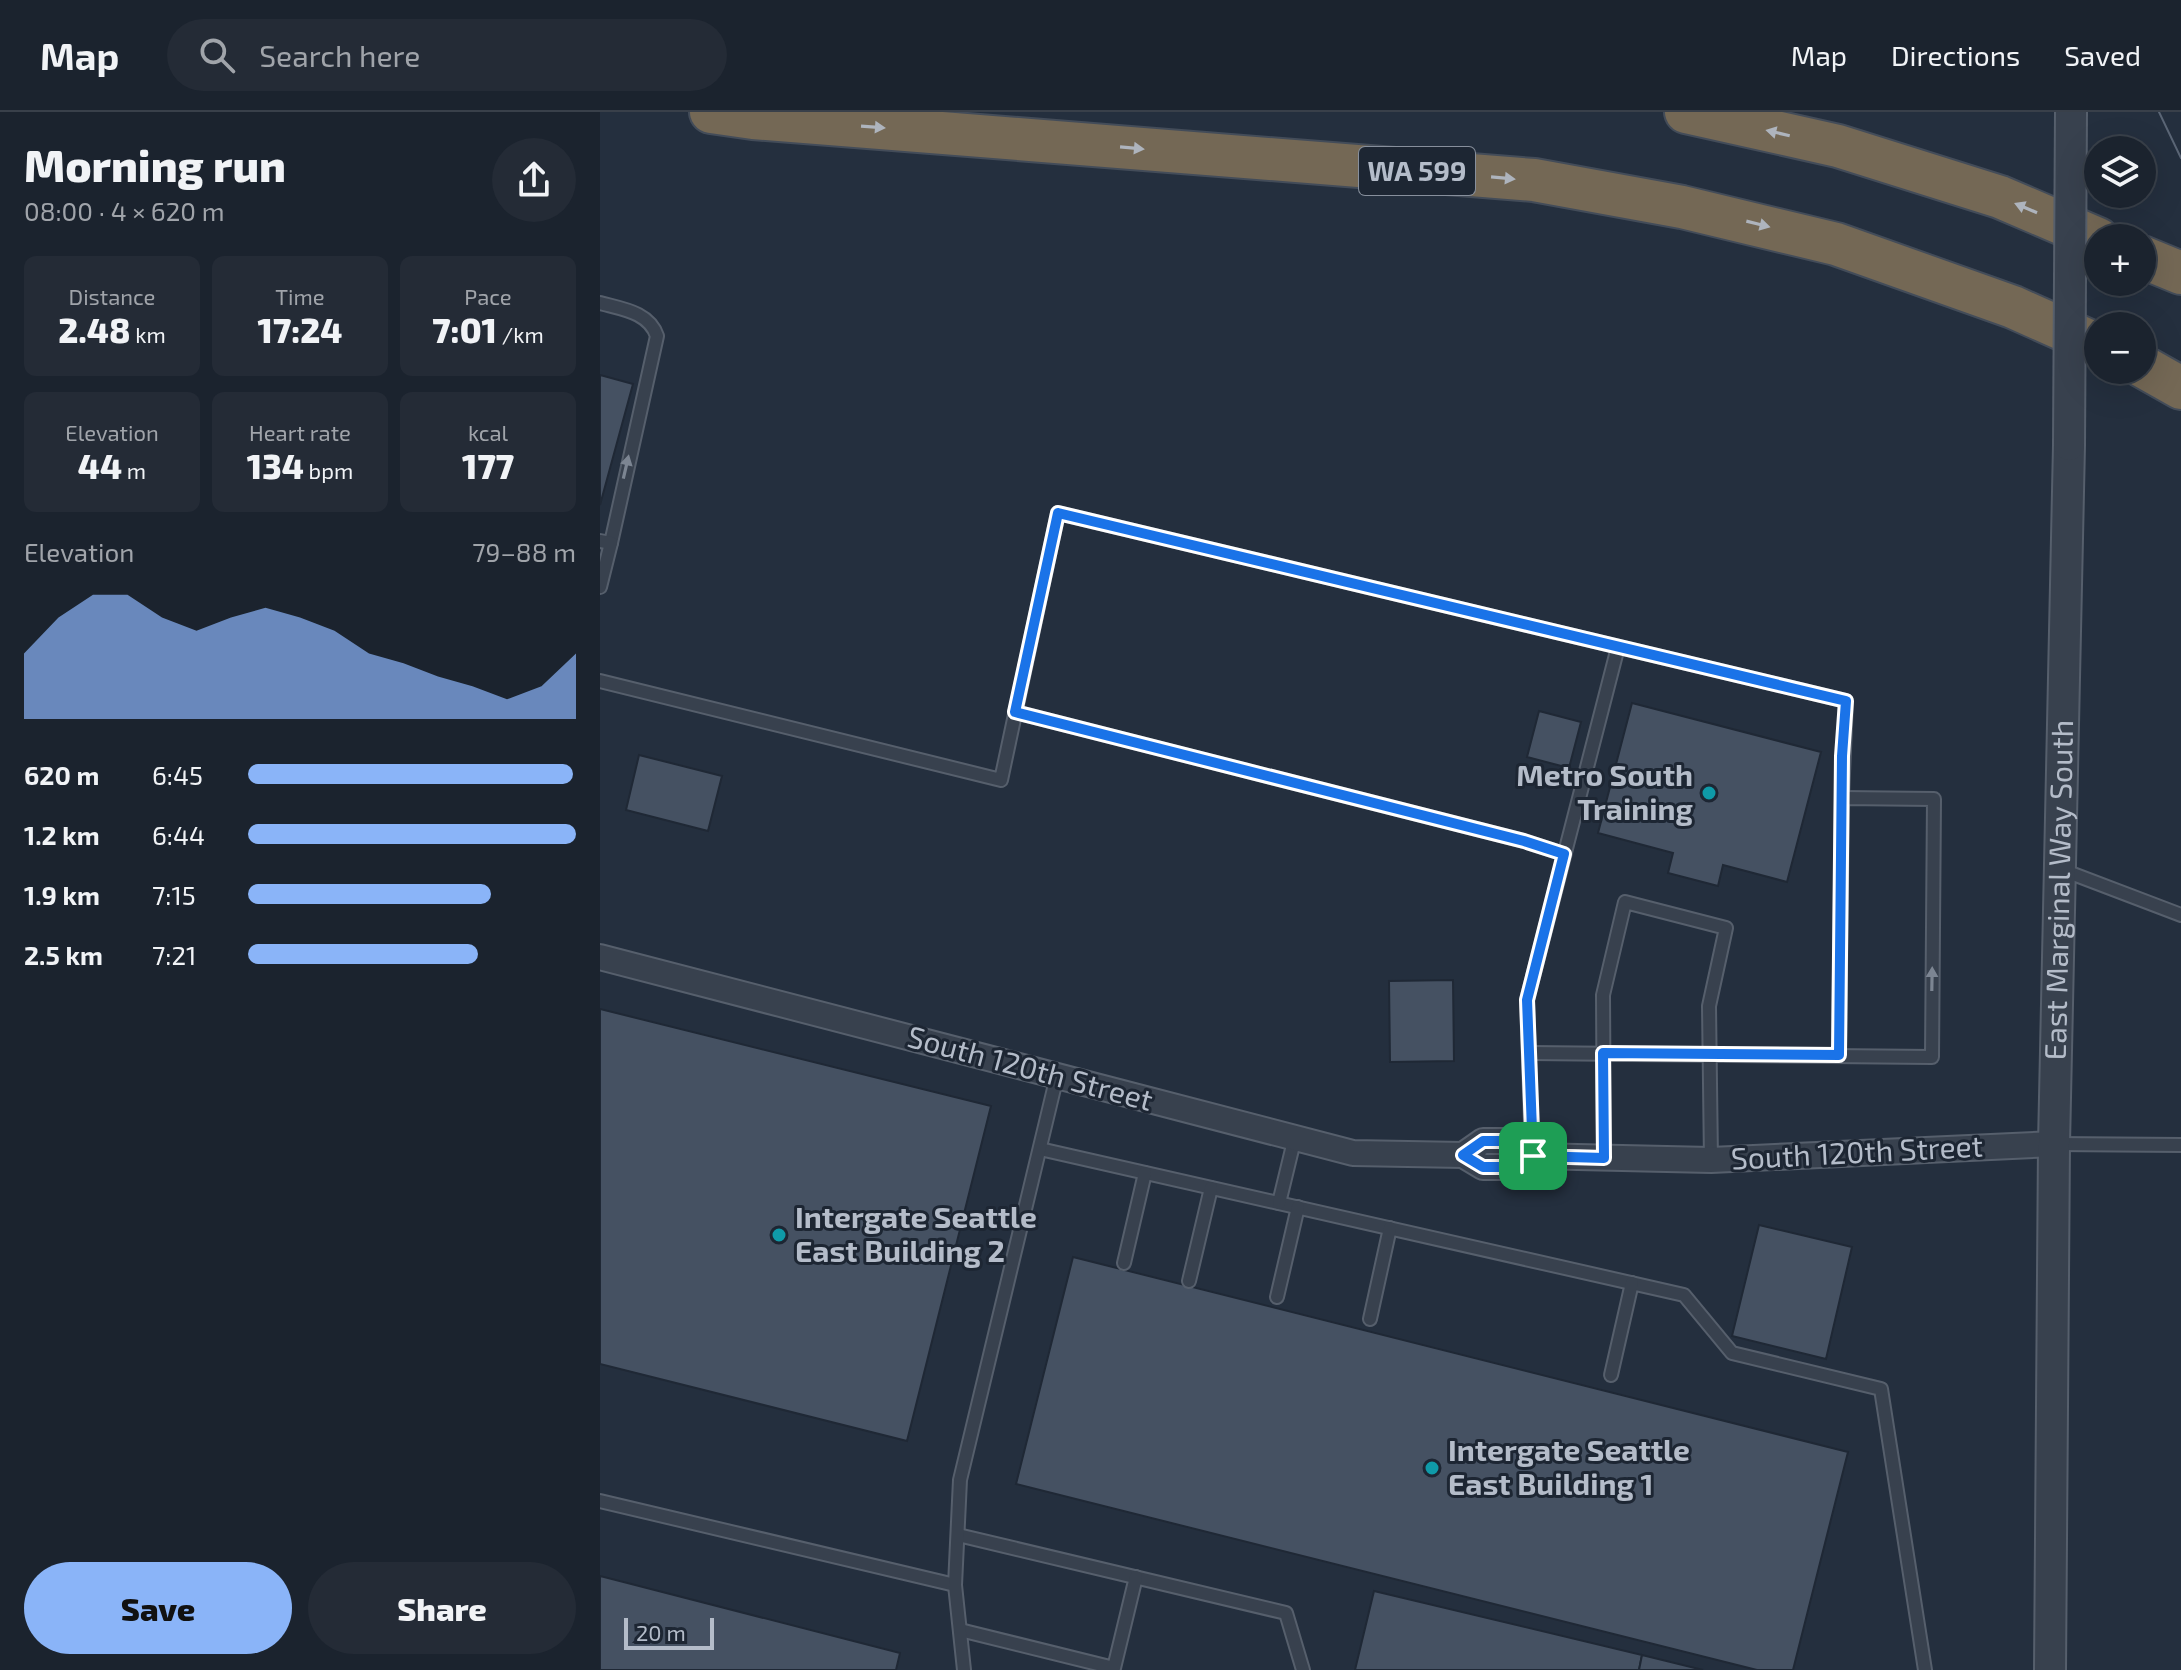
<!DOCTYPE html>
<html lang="en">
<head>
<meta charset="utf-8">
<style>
	body { margin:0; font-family:"Exo 2",sans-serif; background:#242b36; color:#f1f3f6; height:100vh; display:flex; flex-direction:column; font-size:30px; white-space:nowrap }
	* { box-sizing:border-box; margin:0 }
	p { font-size:26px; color:#a0a4aa }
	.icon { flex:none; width:44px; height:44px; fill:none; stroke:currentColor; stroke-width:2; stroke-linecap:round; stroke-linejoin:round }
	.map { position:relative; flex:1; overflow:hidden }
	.side { display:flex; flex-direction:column; background:#1b232e; width:600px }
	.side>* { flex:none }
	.buttons { position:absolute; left:1484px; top:24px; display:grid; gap:16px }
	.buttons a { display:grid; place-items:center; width:72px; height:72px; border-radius:50%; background:#1b232e; box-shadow:0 8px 32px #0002,0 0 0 2px #39404a; font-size:40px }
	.scale { position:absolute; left:24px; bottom:20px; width:90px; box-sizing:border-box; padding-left:8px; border:4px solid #b4bcc9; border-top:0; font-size:22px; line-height:28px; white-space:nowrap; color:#b4bcc9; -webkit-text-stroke:6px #1d2633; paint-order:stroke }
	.pin { position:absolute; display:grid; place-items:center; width:68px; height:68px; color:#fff; margin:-34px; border-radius:16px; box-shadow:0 4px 12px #0006 }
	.round { display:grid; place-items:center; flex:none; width:84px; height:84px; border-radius:42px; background:#242b36 }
	.overview { display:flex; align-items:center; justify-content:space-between; height:136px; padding:0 24px }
	h1 { font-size:44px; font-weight:800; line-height:60px }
	.stats { display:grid; grid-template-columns:repeat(3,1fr); gap:12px; height:136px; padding:8px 24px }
	.stats div { display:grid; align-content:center; border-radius:12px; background:#242b36; text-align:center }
	.stats b { font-size:34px; font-weight:800 }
	.stats small { font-size:22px; font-weight:400 }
	.stats p { font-size:22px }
	.chart { height:224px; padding:16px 24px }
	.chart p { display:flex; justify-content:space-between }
	.chart svg { width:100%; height:144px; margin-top:8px; fill:#8ab4f8; opacity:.7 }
	.button { display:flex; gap:16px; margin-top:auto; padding:16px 24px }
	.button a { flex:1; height:92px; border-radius:48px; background:#8ab4f8; color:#111; font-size:32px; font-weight:800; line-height:92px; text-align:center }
	.button a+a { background:#242b36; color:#f1f3f6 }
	ul { padding:0 24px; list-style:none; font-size:26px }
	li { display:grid; grid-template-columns:128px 96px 1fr; align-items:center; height:60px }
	li i { height:20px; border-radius:10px; background:#8ab4f8 }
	header { display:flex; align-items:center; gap:48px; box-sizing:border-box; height:112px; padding:0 40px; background:#1b232e; border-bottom:2px solid #39404a }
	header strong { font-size:38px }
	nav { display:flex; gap:44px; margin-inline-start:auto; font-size:28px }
	.search { width:560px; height:72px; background:#242b36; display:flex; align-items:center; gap:20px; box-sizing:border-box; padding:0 28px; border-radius:44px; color:#a0a4aa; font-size:30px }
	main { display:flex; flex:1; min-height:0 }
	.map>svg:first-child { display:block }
	.building { fill:#455162; stroke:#1f2835; stroke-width:2 }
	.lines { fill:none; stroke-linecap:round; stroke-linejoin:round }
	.service-casing { stroke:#565f6c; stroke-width:16 }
	.minor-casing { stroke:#565f6c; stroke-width:28 }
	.tertiary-casing { stroke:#565f6c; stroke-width:34 }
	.motorway-casing { stroke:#434c59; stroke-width:46 }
	.service { stroke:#38414e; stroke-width:12 }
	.minor { stroke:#38414e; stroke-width:24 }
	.tertiary { stroke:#38414e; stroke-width:30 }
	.motorway { stroke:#746855; stroke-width:42 }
	.tram { stroke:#5a6575; stroke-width:2 }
	.tertiary-bridge-casing { stroke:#565f6c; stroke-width:34; stroke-linecap:butt }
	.tertiary-bridge { stroke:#38414e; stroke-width:30 }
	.oneway { fill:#aeb4bd }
	.oneway2 { fill:#7c8592 }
	.route-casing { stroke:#fff; stroke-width:16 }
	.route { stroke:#1a73e8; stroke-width:10 }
	.culture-dot { fill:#0f9aa8; stroke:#1d2633; stroke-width:3 }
	.labels { text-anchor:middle; stroke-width:6; stroke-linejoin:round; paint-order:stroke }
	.shield { fill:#1d2633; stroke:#878f9c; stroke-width:2 }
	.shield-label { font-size:28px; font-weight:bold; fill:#b4bcc9 }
	.poi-label { font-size:30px; font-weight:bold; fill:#b4bcc9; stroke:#1d2633; text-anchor:start }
	.street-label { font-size:30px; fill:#b4bcc9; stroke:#1d2633 }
</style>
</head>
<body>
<header>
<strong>Map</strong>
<div class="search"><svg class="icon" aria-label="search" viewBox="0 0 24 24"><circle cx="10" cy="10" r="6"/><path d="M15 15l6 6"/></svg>Search here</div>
<nav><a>Map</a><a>Directions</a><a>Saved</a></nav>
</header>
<main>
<section class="side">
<div class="overview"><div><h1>Morning run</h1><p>08:00 · 4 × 620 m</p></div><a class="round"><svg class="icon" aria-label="share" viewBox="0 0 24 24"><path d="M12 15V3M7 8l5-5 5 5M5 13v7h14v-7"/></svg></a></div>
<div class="stats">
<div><p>Distance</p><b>2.48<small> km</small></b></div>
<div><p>Time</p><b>17:24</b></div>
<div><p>Pace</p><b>7:01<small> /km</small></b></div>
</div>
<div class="stats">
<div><p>Elevation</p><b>44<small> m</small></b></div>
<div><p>Heart rate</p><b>134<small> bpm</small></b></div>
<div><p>kcal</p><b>177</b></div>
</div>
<div class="chart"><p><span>Elevation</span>79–88 m</p>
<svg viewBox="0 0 160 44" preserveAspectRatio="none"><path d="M0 44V24L10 13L20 6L30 6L40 13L50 17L60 13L70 10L80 13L90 17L100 24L110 27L120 31L130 34L140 38L150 34L160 24V44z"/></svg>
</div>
<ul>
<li><b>620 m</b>6:45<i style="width:99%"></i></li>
<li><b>1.2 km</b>6:44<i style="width:100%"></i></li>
<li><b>1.9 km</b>7:15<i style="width:74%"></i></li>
<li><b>2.5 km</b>7:21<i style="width:70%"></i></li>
</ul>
<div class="button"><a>Save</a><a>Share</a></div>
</section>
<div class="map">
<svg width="1581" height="1558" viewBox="0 0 1581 1558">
	<rect width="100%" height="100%" fill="#242f3e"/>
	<g class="building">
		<polygon points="0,263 33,272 0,393"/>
		<polygon points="1032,591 1221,640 1187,770 1123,753 1118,774 1068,761 1073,741 998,721"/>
		<polygon points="939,599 981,610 969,656 927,645"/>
		<polygon points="39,643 122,664 108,719 26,698"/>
		<polygon points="853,868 854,949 790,950 789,869"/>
		<polygon points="0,897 391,994 307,1329 0,1252"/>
		<polygon points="1159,1113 1252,1135 1226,1247 1132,1224"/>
		<polygon points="473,1145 1248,1340 1193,1558 1157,1558 416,1372"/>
		<polygon points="0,1464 300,1541 296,1558 0,1558"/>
		<polygon points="774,1479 1042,1543 1039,1558 755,1558"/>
		<polygon points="1042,1543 1103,1558 1039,1558"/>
	</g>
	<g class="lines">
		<g class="service-casing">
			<g id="service">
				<path d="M0,191C22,197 49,200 57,224L11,431"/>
				<polyline points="0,429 11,431 0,475"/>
				<polyline points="0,569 401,668 458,401 1246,589 1242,686"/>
				<polyline points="415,600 924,729 964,742"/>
				<polyline points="1460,757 1581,803"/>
				<polyline points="929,941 1332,945 1334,687 1242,686 1239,943"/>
				<polyline points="1454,1032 1581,1033"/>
				<polyline points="440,1037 1084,1183 1132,1241 1281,1277 1325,1558"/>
				<polyline points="932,1041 927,888 1018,535"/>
				<polyline points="1004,1046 1003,883 1025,790 1126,816 1109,894 1111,1048"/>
				<polyline points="679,1091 695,1025"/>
				<polyline points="524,1151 545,1061"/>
				<polyline points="589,1169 611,1076"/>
				<polyline points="677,1185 698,1095"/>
				<polyline points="770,1207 790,1116"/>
				<polyline points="1011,1263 1032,1171"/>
				<polyline points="0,1389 355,1473"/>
				<polyline points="358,1423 686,1501 703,1558"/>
				<polyline points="360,1518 514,1556 536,1465"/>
				<polyline points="364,1558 355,1473 360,1368 457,964"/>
			</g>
		</g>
		<g class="minor-casing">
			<g id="minor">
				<polyline points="0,845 753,1041 863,1043 883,1055 916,1055 933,1044 1111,1048 1454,1032"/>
				<polyline points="863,1043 883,1029 916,1029 933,1044"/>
			</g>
		</g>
		<g class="tertiary-casing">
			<g id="tertiary">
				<path id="s1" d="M1450,1558L1454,1032L1469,333"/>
			</g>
		</g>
		<g class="motorway-casing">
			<g id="motorway">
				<polyline points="111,0 153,6 934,68 1082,95 1236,132 1413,195 1498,233"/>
				<polyline points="1086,0 1238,34 1400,85 1498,127"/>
				<polyline points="1542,145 1581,161"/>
				<polyline points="1542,254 1581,276"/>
			</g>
		</g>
		<use href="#service" class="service"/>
		<use href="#minor" class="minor"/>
		<use href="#tertiary" class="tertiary"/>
		<use href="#motorway" class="motorway"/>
		<polyline class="tram" points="1559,0 1581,46"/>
		<g class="tertiary-bridge-casing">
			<polyline id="tertiary-bridge" points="1469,333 1471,0"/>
		</g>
		<use href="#tertiary-bridge" class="tertiary-bridge"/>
	</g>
	<defs><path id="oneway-solid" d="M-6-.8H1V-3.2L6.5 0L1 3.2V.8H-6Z" transform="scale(2)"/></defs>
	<g class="oneway">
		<use href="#oneway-solid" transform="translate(273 15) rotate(4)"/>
		<use href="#oneway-solid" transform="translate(1178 21) rotate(-167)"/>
		<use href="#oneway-solid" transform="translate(532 36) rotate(5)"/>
		<use href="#oneway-solid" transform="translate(903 66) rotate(5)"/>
		<use href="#oneway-solid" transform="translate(1426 96) rotate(-157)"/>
		<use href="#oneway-solid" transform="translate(1158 112) rotate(14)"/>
	</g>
	<g class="oneway2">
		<use href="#oneway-solid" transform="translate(26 355) rotate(-77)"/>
		<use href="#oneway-solid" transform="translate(1332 867) rotate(-89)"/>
	</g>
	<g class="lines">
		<g class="route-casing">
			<polyline id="route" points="933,1044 927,888 964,742 924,729 415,600 458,401 1246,589 1242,644 1239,943 1003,941 1004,1046 933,1044 916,1055 883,1055 863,1043 883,1029 916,1029 933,1044"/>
		</g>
		<use href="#route" class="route"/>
	</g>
	<g class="culture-dot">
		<circle cx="1109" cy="681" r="8"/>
		<circle cx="179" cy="1123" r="8"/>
		<circle cx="832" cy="1356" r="8"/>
	</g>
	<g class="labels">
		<rect class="shield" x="759" y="35" width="116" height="48" rx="6"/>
		<g class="shield-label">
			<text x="817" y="69">WA 599</text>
		</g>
		<g class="poi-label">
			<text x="1093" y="674" text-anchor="end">Metro South<tspan x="1093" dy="34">Training</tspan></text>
			<text x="195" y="1116">Intergate Seattle<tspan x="195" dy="34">East Building 2</tspan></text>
			<text x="848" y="1349">Intergate Seattle<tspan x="848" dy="34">East Building 1</tspan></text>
		</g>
		<g class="street-label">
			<text dy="10" stroke="none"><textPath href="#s1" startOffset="780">East Marginal Way South</textPath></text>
			<text transform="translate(430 957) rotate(15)" y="10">South 120th Street</text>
			<text transform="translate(1257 1041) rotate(-3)" y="10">South 120th Street</text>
		</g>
	</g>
</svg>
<div class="buttons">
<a><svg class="icon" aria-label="layers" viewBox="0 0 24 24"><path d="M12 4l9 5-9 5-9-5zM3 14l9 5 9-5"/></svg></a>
<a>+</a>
<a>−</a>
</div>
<div class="scale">20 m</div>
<div class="pin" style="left:933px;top:1044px;background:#1e9e55"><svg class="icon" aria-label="arrive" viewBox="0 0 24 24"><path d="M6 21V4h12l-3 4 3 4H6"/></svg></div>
</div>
</main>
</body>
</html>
